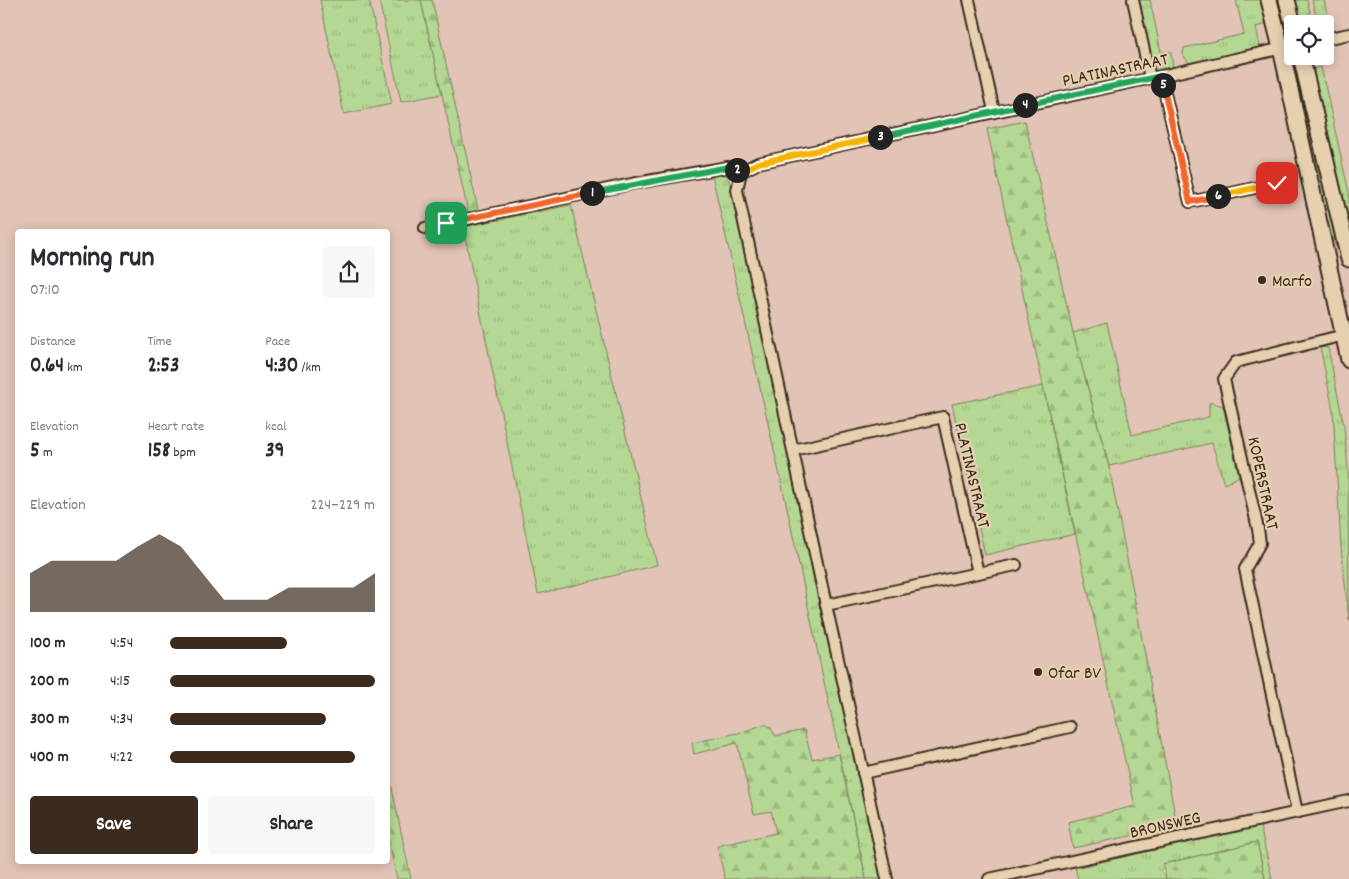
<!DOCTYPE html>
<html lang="en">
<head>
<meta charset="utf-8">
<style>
	body { margin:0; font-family:Dekko,sans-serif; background:#f7f7f7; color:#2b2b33; height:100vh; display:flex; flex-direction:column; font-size:19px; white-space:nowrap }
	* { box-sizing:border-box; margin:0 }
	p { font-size:16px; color:#7c7c81 }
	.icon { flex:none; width:28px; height:28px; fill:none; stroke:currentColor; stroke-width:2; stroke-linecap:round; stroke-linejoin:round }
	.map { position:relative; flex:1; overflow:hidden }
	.details { position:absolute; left:15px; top:229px; width:375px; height:635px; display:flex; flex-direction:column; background:#fff; border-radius:5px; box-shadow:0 2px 12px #0003 }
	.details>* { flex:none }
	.fabs { position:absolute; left:1284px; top:15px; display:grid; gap:10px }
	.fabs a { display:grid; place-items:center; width:50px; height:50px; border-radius:5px; background:#fff; box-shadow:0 2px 12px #0003; font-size:25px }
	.pin { position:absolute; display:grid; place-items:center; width:42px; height:42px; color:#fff; margin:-21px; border-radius:10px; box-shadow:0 2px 8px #0006 }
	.km { position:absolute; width:25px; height:25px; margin:-12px; border-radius:50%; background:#222; color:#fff; font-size:14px; line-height:25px; text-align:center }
	.round { display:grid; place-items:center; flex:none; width:52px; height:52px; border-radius:5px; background:#f7f7f7 }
	.headline { display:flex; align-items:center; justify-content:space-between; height:85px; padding:0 15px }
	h1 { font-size:28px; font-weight:700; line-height:38px }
	.figures { display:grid; grid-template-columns:repeat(3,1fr); gap:8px; height:85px; padding:5px 15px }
	.figures div { display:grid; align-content:center }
	.figures b { font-size:21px; font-weight:700 }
	.figures small { font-size:14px; font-weight:400 }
	.figures p { font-size:14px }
	.chart { height:140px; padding:10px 15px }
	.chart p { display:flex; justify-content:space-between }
	.chart svg { width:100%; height:90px; margin-top:5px; fill:#3b2a1e; opacity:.7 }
	.button { display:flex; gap:10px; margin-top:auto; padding:10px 15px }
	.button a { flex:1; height:58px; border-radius:5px; background:#3b2a1e; color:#fff; font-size:20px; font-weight:700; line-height:58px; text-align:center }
	.button a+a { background:#f7f7f7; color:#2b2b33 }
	ul { padding:0 15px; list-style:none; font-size:16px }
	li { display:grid; grid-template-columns:80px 60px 1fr; align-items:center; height:38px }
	li i { height:12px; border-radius:6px; background:#3b2a1e }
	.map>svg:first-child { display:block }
	.grass { fill:url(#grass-tufts); stroke:#788158 }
	.forest { fill:url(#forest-firs); stroke:#788158 }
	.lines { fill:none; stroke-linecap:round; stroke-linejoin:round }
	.minor-casing { stroke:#3b2a1e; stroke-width:14 }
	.secondary-casing { stroke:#3b2a1e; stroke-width:19 }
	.minor { stroke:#e6d0af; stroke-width:10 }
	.secondary { stroke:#e6d0af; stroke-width:15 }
	.split-1-casing { stroke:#fff; stroke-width:10 }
	.split-2-casing { stroke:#fff; stroke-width:10 }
	.split-3-casing { stroke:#fff; stroke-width:10 }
	.split-4-casing { stroke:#fff; stroke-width:10 }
	.split-5-casing { stroke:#fff; stroke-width:10 }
	.split-6-casing { stroke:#fff; stroke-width:10 }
	.split-7-casing { stroke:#fff; stroke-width:10 }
	.split-1 { stroke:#f0652b; stroke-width:6 }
	.split-2 { stroke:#22a559; stroke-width:6 }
	.split-3 { stroke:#f5b400; stroke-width:6 }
	.split-4 { stroke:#22a559; stroke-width:6 }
	.split-5 { stroke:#22a559; stroke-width:6 }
	.split-6 { stroke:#f0652b; stroke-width:6 }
	.split-7 { stroke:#f5b400; stroke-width:6 }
	.poi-dot { fill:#3b2a1e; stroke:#e6d0af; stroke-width:2 }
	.labels { text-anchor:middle; stroke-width:4.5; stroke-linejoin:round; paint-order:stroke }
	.street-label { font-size:18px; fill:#3b2a1e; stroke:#e6d0af }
	.poi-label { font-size:18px; fill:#3b2a1e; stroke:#e6d0af; text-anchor:start }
</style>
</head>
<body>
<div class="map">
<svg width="1349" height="879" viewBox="0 0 1349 879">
	<defs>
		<pattern id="grass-tufts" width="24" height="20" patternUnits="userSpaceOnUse" patternTransform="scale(1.25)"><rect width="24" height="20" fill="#b4d893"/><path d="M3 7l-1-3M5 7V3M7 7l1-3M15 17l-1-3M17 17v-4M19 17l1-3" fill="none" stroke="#9cba7e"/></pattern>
		<pattern id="forest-firs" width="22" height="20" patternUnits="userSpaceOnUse" patternTransform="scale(1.25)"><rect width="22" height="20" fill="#b4d893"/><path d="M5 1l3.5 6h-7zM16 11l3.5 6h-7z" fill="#9cba7e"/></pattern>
	</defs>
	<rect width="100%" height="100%" fill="#e2c4b6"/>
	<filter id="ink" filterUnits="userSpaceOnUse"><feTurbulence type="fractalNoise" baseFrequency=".02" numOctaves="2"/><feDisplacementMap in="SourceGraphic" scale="10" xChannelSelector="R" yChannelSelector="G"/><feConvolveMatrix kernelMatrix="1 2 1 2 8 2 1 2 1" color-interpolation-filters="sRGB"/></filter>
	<g filter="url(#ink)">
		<g class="grass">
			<polygon points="320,0 369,0 392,104 344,114"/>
			<polygon points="379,0 421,0 442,94 401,102"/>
			<polygon points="1137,0 1150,0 1161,52 1171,52 1173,67 1152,71"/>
			<polygon points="1236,0 1265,0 1271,23 1256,27 1260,47 1189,63 1183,55 1184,48 1244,34"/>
			<polygon points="1295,0 1307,0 1310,12 1308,15 1299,17"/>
			<polygon points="1312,0 1324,0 1330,26 1326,33 1325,24 1318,24"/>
			<polygon points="1321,67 1349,193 1349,244 1309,70"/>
			<path d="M1303,116C1316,159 1328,202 1336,247L1320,204Z"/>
			<polygon points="717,174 726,174 731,185 821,612 882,879 866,879 786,503 712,175"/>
			<polygon points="571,205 657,565 538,594 463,227"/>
			<polygon points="1107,323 1132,435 1209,417 1209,403 1213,403 1223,406 1239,476 1231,481 1224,484 1212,443 1109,466 1073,333"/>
			<polygon points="1320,347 1328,348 1344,426 1348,469 1349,620 1341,547 1333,410"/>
			<polygon points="1043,386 1075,534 985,555 952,404"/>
			<polygon points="1260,826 1272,879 1265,879 1257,842 1163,864 1166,879 1078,879 1075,868"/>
		</g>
		<g class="forest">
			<polygon points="421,0 432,0 479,214 469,216"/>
			<polygon points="1025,121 1073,333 1109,467 1128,564 1177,826 1073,848 1068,822 1135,806 987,129"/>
			<polygon points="765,724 770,727 776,736 804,730 812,759 839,754 866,879 725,879 717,846 776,833 771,811 754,814 737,743 694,754 692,743 742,732"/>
			<polygon points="388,770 411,879 397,879 388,838"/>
			<polygon points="1257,842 1265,879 1166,879 1163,864"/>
		</g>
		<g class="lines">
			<g class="minor-casing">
				<g id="minor">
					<polyline points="969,0 994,111"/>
					<polyline points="1133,0 1150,78"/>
					<polyline points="1325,39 1349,34"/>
					<polyline points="1161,76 1190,202 1277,183 1288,180"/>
					<polyline points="425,228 636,183 728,167 741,172"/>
					<polyline points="793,450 943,417 978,573"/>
					<polyline points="826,605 1016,565"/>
					<polyline points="863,773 1070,727"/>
					<polyline points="1297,812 1245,569 1260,543 1258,529 1224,379 1236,362 1348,334"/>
					<polyline points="887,879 826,605 737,190 741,172 758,163 1161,76 1292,46"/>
					<polyline points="989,879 1349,801"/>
				</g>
			</g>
			<g class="secondary-casing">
				<g id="secondary">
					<polyline points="1269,0 1281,48 1349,360"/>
					<polyline points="1287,0 1293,24"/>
					<polyline points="1301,56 1349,259"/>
				</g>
			</g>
			<use href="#minor" class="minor"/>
			<use href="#secondary" class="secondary"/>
		</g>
	</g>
	<g class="lines" filter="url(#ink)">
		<g class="split-1-casing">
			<polyline id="split-1" points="446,223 592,193"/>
		</g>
		<g class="split-2-casing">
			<polyline id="split-2" points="592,193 728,167 737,170"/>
		</g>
		<g class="split-3-casing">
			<polyline id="split-3" points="737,170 741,172 758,163 880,137"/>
		</g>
		<g class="split-4-casing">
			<polyline id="split-4" points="880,137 1025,105"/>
		</g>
		<g class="split-5-casing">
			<polyline id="split-5" points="1025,105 1161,76 1163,85"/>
		</g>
		<g class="split-6-casing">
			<polyline id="split-6" points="1163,85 1190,202 1218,196"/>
		</g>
		<g class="split-7-casing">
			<polyline id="split-7" points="1218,196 1277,183"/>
		</g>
		<use href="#split-1" class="split-1"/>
		<use href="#split-2" class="split-2"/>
		<use href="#split-3" class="split-3"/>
		<use href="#split-4" class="split-4"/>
		<use href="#split-5" class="split-5"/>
		<use href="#split-6" class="split-6"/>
		<use href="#split-7" class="split-7"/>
	</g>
	<g class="poi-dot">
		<circle cx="1262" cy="280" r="5"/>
		<circle cx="1038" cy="672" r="5"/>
	</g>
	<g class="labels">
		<g class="street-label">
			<text transform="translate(1115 69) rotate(-12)" y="6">PLATINASTRAAT</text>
			<text transform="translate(973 475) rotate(77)" y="6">PLATINASTRAAT</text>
			<text transform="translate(1264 483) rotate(78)" y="6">KOPERSTRAAT</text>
			<text transform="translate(1165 824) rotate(-13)" y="6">BRONSWEG</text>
		</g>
		<g class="poi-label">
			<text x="1272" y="286">Marfo</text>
			<text x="1048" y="678">Ofar BV</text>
		</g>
	</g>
</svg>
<div class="fabs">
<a><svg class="icon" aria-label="locate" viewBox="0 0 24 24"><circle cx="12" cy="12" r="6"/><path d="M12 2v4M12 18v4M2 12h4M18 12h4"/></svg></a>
</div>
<div class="pin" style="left:446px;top:223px;background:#1e9e55"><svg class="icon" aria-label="arrive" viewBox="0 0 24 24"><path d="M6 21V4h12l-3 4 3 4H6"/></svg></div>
<div class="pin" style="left:1277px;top:183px;background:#d93025"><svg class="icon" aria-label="check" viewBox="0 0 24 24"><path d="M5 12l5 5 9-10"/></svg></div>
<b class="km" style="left:592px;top:193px">1</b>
<b class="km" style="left:737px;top:170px">2</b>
<b class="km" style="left:880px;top:137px">3</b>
<b class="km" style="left:1025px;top:105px">4</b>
<b class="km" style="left:1163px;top:85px">5</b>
<b class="km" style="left:1218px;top:196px">6</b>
<section class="details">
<div class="headline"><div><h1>Morning run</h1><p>07:10</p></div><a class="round"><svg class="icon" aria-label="share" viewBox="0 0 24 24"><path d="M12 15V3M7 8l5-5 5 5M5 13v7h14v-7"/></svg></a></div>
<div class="figures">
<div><p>Distance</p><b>0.64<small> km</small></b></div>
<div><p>Time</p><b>2:53</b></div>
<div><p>Pace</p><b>4:30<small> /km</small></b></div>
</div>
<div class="figures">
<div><p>Elevation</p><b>5<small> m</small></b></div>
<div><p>Heart rate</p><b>158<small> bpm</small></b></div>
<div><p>kcal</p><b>39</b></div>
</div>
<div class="chart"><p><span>Elevation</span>224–229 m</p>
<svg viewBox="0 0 160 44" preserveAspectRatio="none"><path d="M0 44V25L10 19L20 19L30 19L40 19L50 12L60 6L70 12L80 25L90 38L100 38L110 38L120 32L130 32L140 32L150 32L160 25V44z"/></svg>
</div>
<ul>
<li><b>100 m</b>4:54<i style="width:57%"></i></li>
<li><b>200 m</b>4:15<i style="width:100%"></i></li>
<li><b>300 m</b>4:34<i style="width:76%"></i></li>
<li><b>400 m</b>4:22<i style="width:90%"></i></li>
</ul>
<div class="button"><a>Save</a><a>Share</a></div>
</section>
</div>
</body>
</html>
